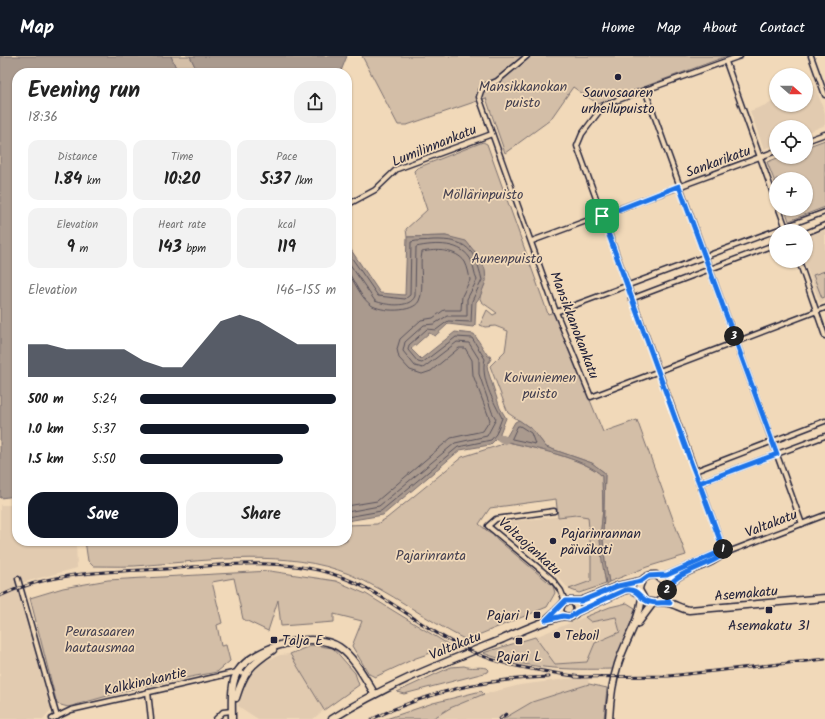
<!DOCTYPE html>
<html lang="en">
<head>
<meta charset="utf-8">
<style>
	body { margin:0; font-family:Kalam,sans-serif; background:#f2f2f2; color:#222; height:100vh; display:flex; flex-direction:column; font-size:15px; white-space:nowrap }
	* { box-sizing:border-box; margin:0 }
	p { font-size:13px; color:#767676 }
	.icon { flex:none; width:22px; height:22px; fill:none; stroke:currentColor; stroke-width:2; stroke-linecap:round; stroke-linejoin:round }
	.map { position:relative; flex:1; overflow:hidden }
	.details { position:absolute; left:12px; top:12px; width:340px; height:478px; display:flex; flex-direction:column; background:#fff; border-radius:16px; box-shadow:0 1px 3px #0004 }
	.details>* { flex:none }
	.needle { width:26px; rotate:111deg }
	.controls { position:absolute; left:769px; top:12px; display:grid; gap:8px }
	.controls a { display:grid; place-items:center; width:44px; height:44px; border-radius:50%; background:#fff; box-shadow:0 1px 3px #0004; font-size:20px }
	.pin { position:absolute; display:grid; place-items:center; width:34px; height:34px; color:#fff; margin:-17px; border-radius:8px; box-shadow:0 2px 6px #0006 }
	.km { position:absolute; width:20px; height:20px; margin:-10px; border-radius:50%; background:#222; color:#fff; font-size:11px; line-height:20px; text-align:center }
	.round { display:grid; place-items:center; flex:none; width:42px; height:42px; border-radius:16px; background:#f2f2f2 }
	.headline { display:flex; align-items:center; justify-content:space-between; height:68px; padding:0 16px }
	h1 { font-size:22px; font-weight:600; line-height:30px }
	.metrics { display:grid; grid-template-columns:repeat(3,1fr); gap:6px; height:68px; padding:4px 16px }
	.metrics div { display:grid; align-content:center; border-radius:10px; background:#f2f2f2; text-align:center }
	.metrics b { font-size:17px; font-weight:600 }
	.metrics small { font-size:11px; font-weight:400 }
	.metrics p { font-size:11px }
	.chart { height:112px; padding:8px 16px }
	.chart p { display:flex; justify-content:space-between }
	.chart svg { width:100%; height:72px; margin-top:4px; fill:#111827; opacity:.7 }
	.primary-button { display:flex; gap:8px; margin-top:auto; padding:8px 16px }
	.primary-button a { flex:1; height:46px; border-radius:16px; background:#111827; color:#fff; font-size:16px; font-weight:600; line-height:46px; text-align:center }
	.primary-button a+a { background:#f2f2f2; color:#222 }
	ul { padding:0 16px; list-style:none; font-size:13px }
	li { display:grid; grid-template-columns:64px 48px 1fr; align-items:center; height:30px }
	li i { height:10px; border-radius:5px; background:#111827 }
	header { display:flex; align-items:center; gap:24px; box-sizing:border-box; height:56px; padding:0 20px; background:#111827; color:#fff }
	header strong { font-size:19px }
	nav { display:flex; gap:22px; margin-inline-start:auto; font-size:14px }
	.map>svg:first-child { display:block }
	.built { fill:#e2cbb0 }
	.green { fill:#d3bea7; stroke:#7a7071 }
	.water { fill:#aa9a8e; stroke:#746a6d }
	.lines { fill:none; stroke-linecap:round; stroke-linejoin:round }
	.shore { stroke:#58525c; stroke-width:1 }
	.river { stroke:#aa9a8e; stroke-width:8 }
	.minor-casing { stroke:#22223b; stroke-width:7 }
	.secondary-casing { stroke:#22223b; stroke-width:9 }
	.minor { stroke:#f1d9b9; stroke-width:4 }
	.secondary { stroke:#f1d9b9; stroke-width:6 }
	.rail-casing { stroke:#22223b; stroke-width:3 }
	.rail { stroke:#f1d9b9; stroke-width:1.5; stroke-dasharray:4.5; stroke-linecap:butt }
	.route-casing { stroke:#fff; stroke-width:8 }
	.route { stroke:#1a73e8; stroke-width:5 }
	.poi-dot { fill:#22223b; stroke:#f1d9b9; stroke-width:1.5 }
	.labels { text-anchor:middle; stroke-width:3.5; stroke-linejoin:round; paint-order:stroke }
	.park-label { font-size:14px; fill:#454151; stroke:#f1d9b9 }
	.poi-label { font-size:14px; fill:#22223b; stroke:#f1d9b9 }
	.street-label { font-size:14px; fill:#22223b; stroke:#f1d9b9 }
</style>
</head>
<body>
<header>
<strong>Map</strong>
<nav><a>Home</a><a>Map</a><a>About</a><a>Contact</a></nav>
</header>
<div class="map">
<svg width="825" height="663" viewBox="0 0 825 663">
	<rect width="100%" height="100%" fill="#f1d9b9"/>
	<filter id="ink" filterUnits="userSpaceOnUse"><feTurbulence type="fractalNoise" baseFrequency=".025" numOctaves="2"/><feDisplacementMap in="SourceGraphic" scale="8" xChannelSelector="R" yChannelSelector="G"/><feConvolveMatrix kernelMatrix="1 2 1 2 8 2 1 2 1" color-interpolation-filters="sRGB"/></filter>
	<g filter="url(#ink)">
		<g class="built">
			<polygon points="815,30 825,57 825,69 806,77 806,71 776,71 776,88 764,93 750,55 776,45 776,49 806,49 806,33"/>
			<polygon points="825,174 825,245 820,247 804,205 806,205 806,181"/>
			<polygon points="0,449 17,449 17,485 76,485 77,512 17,528 51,654 43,663 0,663"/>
			<polygon points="576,459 588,460 591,496 591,525 569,533 554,517 502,474 501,469 504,466"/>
			<polygon points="585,561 591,566 616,561 620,576 595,587 587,606 555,608 535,581"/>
			<polygon points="290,598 324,654 313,663 258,663 238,650 247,622 263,606 280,599"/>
			<polygon points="588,622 589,628 532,646 503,663 432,663 450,652 484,638 520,629 566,623"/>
		</g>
		<g class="green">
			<polygon points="171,0 190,0 198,17 178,17"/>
			<polygon points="362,0 727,0 598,48 573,31 550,64 505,97 486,42 407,69 398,69"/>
			<polygon points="825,84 825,151 789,165 785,153 806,153 806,123 776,123 776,129 767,106 780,101 806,101 806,91"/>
			<path d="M483,86L487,88L548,258L554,256L603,376L637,364L686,499L647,511L609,526L605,506L603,484L605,417L592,407L546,391L533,374L508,357L490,310L505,295L508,275L495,270L485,271L480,269L487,254L493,259L497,257C492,253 485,249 481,245C477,239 486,230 486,223C485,214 481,204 476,196L446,180L407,181L406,173L427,154L414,115L417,112Z"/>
			<polygon points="825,215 825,241 822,242 813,219"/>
			<path d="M504,385C528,391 586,402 602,420L603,453L600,483L606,528L579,537L569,533L591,525V496L588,461L576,459L558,461L556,443L490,452L479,468L553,530L555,537L547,551L466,584C426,564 390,535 349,518C288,493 212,504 148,509C130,511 111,510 93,510L88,505L85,485H275L278,489L280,485H347V469L377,468L387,462L462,401L500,389Z"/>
			<polygon points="270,515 336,525 366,538 451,590 416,602 375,621 369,618 352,590 362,565 334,558 334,566 281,570 278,544 268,575 243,563 234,522 212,526 222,567 217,569 221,590 226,589 230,605 217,616 143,630 68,651 57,648 30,542 63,532 108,524"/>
			<path d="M627,547L635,552C631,573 618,592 613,613C567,614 526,613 483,597L535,581L555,608L587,606L595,587L620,576L616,561L591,566L585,561L610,551Z"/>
			<polygon points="312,589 333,592 355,617 359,629 324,654 290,598"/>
			<path d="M464,610C472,613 478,610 487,612L489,614L488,616L404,638L397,636L451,611Z"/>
			<polygon points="589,628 607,632 604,663 503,663 532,646"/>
			<polygon points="481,635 484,638 450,652 432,663 386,663 433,647"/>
		</g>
		<g class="water">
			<polygon points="0,0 171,0 178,17 17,17 17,440 0,442"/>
			<polygon points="190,0 347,0 341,15 344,17 198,17"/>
			<polygon points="446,180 466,185 479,201 485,213 486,225 480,241 476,246 475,269 473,271 448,268 435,280 429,277 411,293 421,303 455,276 474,278 488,300 490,300 491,303 487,309 488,315 500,352 506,362 500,377 501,382 496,383 490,389 460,394 383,459 347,465 347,188 380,237 405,239 407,181"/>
			<path d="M519,364L533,374L546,391L592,407L605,417L603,484L605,506L609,526L606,528L602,505L600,483L603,453L602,420C586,402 528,391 504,385L515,366Z"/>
		</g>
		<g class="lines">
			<g class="shore">
				<path d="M347,195L378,240L405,243L410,239L411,186C418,184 426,185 433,184C466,183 475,193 482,224L472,245L471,266L448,265L436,274L427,273L409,289L408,294L418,306L422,307L456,281L472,282L485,303C480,322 494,346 502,362L496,378L491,384L458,391L381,455L347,461"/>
				<path d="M347,204L375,245C385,249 410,253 415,240L416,191C434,187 463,185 472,206C474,212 474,218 477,224L467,243V260H447L434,268L424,269L405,286L403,295L415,310L423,312L457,286L469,287L479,303V318L492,356L496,363L487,380L455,387L379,450L347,456"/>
				<path d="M347,214C354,225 361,242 371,249C381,256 413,257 419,245C425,233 419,210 422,196C436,193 456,193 465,206C468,212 469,218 470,224L462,240L461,254H444L433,262L421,264L400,283L397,293L399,302L410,314L422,318L431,315L459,292H465L472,304L473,319L490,364L483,375L451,382L377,445L347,450"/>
				<polygon points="518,370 520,370 531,377 535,388 512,383"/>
			</g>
			<polyline class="river" points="501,382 505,384"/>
			<g class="minor-casing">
				<g id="minor">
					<polyline points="527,0 497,25 485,30 481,35 479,41 556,256 591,341 825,252"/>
					<polyline points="811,0 825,39"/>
					<polyline points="726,6 776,146"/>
					<polyline points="645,34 802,468"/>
					<polyline points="806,85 825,78"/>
					<polyline points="347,149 375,134 397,113 492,78"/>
					<polyline points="779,153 787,175"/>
					<polyline points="806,177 825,169"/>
					<polyline points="532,185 776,95"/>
					<polyline points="799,205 825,280"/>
					<polyline points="631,243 776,188"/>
					<polyline points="556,256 825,156"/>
					<polyline points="695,415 825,365"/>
					<polyline points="699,427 825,380"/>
					<polyline points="554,455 496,463 488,470 551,522 561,535 565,545"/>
					<polyline points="725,497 577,90 582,78 604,49 740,0"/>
					<polyline points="660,520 667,519 717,497 728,496 825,459"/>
					<polyline points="18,523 57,661"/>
					<path d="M667,533C681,512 708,514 725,497"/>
					<polyline points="148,636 151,663"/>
					<polyline points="52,663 71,654 237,616 244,618"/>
					<polyline points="216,663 223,656 232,655"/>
				</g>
			</g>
			<g class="secondary-casing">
				<g id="secondary">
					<path d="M659,545L667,536L665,526L656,519C646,518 640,524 639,534L645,545C653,548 660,545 668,547C675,548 681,553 689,554L825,542"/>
					<polyline points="574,546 577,552 575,558 571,561 563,560 560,555 561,550 565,545 581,545 618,530 641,525"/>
					<polyline points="577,556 625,534 631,533 640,538"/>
					<polyline points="547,563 561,550"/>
					<polyline points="638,567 653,547"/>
					<path d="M236,642C244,616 250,609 273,594"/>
					<path d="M232,663C232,649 230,627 238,615C254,591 314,574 339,591C354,601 365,622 374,637"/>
					<path d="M332,663C387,628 443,607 503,583C523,574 542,565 563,560"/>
					<path d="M609,663C610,644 612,626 618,608C625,585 639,566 642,542"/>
				</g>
			</g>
			<use href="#minor" class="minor"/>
			<use href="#secondary" class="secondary"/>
			<g class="rail-casing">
				<g id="rail">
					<path d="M0,540C51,515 109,516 165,513C224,509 288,500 344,522C383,537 415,566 452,586C498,611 531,613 581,621"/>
					<polyline points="575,621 669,620 825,603"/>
					<path d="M372,663C430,635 485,623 549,621"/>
					<polyline points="500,663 506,658"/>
				</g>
			</g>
			<use href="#rail" class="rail"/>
		</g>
	</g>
	<g class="lines" filter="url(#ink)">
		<g class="route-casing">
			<path id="route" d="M602,160L692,409C695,417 698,424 701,432C709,454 717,475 725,497H717L667,519L648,520L641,525L618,530L581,545H565L546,564L563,560L570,561L577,556L625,534C640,532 639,544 650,546C656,548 663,546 670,547C669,545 666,541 666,539C665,517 712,510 725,497L722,490L699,427L777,398L679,130L602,160"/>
		</g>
		<use href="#route" class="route"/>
	</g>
	<g class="poi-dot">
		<circle cx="618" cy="21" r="4"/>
		<circle cx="553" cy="485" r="4"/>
		<rect x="765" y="550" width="8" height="8" rx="2"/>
		<rect x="533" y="555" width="8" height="8" rx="2"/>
		<circle cx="557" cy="579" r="4"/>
		<rect x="270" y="580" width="8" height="8" rx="2"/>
		<rect x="515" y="581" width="8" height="8" rx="2"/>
	</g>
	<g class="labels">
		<g class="park-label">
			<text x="523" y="35">Mansikkanokan<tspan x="523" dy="16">puisto</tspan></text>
			<text x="483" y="143">Möllärinpuisto</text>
			<text x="507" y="207">Aunenpuisto</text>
			<text x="540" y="326">Koivuniemen<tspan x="540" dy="16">puisto</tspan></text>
			<text x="431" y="504">Pajarinranta</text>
			<text x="100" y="580">Peurasaaren<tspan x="100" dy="16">hautausmaa</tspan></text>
		</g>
		<g class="poi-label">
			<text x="618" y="41">Sauvosaaren<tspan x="618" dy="16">urheilupuisto</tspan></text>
			<text x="561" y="482" text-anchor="start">Pajarinrannan<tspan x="561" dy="16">päiväkoti</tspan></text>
			<text x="529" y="564" text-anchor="end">Pajari I</text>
			<text x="769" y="574">Asemakatu 31</text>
			<text x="565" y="584" text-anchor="start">Teboil</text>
			<text x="282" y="589" text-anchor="start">Talja E</text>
			<text x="519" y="605">Pajari L</text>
		</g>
		<g class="street-label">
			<text transform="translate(434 89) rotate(-22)" y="5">Lumilinnankatu</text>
			<text transform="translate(718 105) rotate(-20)" y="5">Sankarikatu</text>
			<text transform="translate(575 269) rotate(69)" y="5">Mansikkanokankatu</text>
			<text transform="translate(771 467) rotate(-21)" y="5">Valtakatu</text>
			<text transform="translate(530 490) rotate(42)" y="5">Valtaojankatu</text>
			<text transform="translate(746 537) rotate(-5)" y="5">Asemakatu</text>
			<text transform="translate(455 589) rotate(-22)" y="5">Valtakatu</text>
			<text transform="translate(145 625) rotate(-13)" y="5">Kalkkinokantie</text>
		</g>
	</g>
</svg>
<div class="controls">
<a><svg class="needle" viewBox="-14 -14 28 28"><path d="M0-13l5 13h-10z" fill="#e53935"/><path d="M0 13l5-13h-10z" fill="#767676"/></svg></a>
<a><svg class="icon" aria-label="locate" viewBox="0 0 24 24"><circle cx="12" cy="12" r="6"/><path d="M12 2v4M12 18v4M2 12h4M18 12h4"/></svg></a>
<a>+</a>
<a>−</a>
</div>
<div class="pin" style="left:602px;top:160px;background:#1e9e55"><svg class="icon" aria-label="arrive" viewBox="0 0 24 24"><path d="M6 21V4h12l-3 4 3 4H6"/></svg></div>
<b class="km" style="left:723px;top:493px">1</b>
<b class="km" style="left:667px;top:534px">2</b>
<b class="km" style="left:734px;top:280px">3</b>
<section class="details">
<div class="headline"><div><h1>Evening run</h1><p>18:36</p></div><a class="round"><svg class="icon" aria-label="share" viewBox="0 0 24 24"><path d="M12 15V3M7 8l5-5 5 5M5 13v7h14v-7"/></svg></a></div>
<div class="metrics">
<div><p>Distance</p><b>1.84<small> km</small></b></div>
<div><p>Time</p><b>10:20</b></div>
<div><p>Pace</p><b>5:37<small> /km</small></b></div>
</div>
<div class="metrics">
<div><p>Elevation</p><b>9<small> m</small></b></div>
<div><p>Heart rate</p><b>143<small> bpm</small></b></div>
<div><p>kcal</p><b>119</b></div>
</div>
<div class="chart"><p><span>Elevation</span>146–155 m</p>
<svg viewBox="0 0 160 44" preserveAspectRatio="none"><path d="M0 44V24L10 24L20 27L30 27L40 27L50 27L60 34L70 38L80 38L90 24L100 10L110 6L120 10L130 17L140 24L150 24L160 24V44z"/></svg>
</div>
<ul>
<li><b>500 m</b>5:24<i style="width:100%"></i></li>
<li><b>1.0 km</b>5:37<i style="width:86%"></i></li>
<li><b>1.5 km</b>5:50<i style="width:73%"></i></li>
</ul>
<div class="primary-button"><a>Save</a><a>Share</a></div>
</section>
</div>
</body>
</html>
